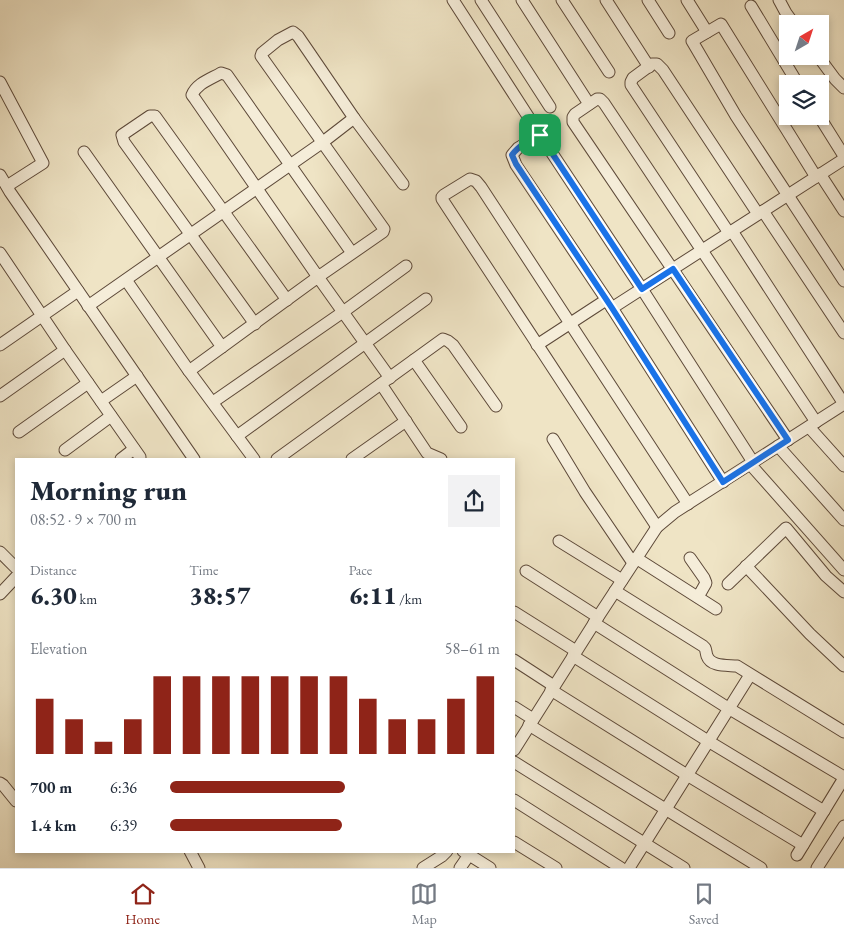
<!DOCTYPE html>
<html lang="en">
<head>
<meta charset="utf-8">
<style>
	body { margin:0; font-family:"EB Garamond",serif; background:#f2f2f3; color:#1f2937; height:100vh; display:flex; flex-direction:column; font-size:19px; white-space:nowrap }
	* { box-sizing:border-box; margin:0 }
	p { font-size:16px; color:#747a83 }
	.icon { flex:none; width:28px; height:28px; fill:none; stroke:currentColor; stroke-width:2; stroke-linecap:round; stroke-linejoin:round }
	.map { position:relative; flex:1; overflow:hidden }
	.drawer { position:absolute; left:15px; top:458px; width:500px; height:395px; display:flex; flex-direction:column; background:#fff; border-radius:0px; box-shadow:0 2px 8px #0003 }
	.drawer>* { flex:none }
	.needle { width:32px; rotate:39deg }
	.buttons { position:absolute; left:779px; top:15px; display:grid; gap:10px }
	.buttons a { display:grid; place-items:center; width:50px; height:50px; border-radius:0px; background:#fff; box-shadow:0 2px 8px #0003; font-size:25px }
	.pin { position:absolute; display:grid; place-items:center; width:42px; height:42px; color:#fff; margin:-21px; border-radius:10px; box-shadow:0 2px 8px #0006 }
	.round { display:grid; place-items:center; flex:none; width:52px; height:52px; border-radius:0px; background:#f2f2f3 }
	.head { display:flex; align-items:center; justify-content:space-between; height:85px; padding:0 15px }
	h1 { font-size:28px; font-weight:800; line-height:38px }
	.figures { display:grid; grid-template-columns:repeat(3,1fr); gap:8px; height:85px; padding:5px 15px }
	.figures div { display:grid; align-content:center }
	.figures b { font-size:25px; font-weight:800 }
	.figures small { font-size:14px; font-weight:400 }
	.figures p { font-size:14px }
	.chart { height:140px; padding:10px 15px }
	.chart p { display:flex; justify-content:space-between }
	.chart svg { width:100%; height:90px; margin-top:5px; stroke:#8f2418; stroke-width:6 }
	ul { padding:0 15px; list-style:none; font-size:16px }
	li { display:grid; grid-template-columns:80px 60px 1fr; align-items:center; height:38px }
	li i { height:12px; border-radius:6px; background:#8f2418 }
	.tabs { display:flex; justify-content:space-around; align-items:center; height:70px; border-top:1px solid #e0e1e3; background:#fff; font-size:14px; color:#747a83 }
	.tabs a { display:grid; justify-items:center; gap:2px }
	.tabs .active { color:#8f2418 }
	.map>svg:first-child { display:block }
	.lines { fill:none; stroke-linecap:round; stroke-linejoin:round }
	.minor-casing { stroke:#5d4939; stroke-width:13 }
	.minor { stroke:#f5edd9; stroke-width:11 }
	.route-casing { stroke:#fff; stroke-width:10 }
	.route { stroke:#1a73e8; stroke-width:6 }
</style>
</head>
<body>
<div class="map">
<svg width="844" height="868" viewBox="0 0 844 868">
	<rect width="100%" height="100%" fill="#efe4c5"/>
	<filter id="stains"><feTurbulence type="fractalNoise" baseFrequency=".004" numOctaves="4"/><feColorMatrix values="0 0 0 0 .2 0 0 0 0 .09 0 0 0 0 .02 0 0 0 .5 -.17"/></filter>
	<radialGradient id="worn" r=".72"><stop offset=".6" stop-color="#630" stop-opacity="0"/><stop offset="1" stop-color="#630" stop-opacity=".3"/></radialGradient>
	<g class="lines">
		<g class="minor-casing">
			<g id="minor">
				<polyline points="453,0 540,135"/>
				<polyline points="481,0 550,107"/>
				<polyline points="522,0 589,104"/>
				<polyline points="562,0 609,72"/>
				<polyline points="606,0 649,67"/>
				<polyline points="648,0 669,33"/>
				<polyline points="687,0 707,32"/>
				<polyline points="779,0 786,13 794,24"/>
				<polyline points="751,6 798,84"/>
				<polyline points="818,56 835,79 844,88"/>
				<polyline points="0,82 43,163 7,186"/>
				<polyline points="819,116 844,156"/>
				<polyline points="84,152 222,347 318,277 390,378"/>
				<polyline points="820,174 844,211"/>
				<polyline points="0,175 10,192 194,459"/>
				<polyline points="816,177 721,24 692,41 736,116 844,281"/>
				<polyline points="763,211 844,333"/>
				<polyline points="732,231 844,404"/>
				<polyline points="729,233 631,85 631,82 633,78 652,64 657,64 663,70 758,214"/>
				<polyline points="0,253 65,350 140,457"/>
				<path d="M352,253L227,75L221,73C211,79 197,83 192,95L195,99L318,277L383,232L384,229L261,56L262,53L278,40L293,32L298,36L354,118L403,184"/>
				<polyline points="126,280 189,371 254,459"/>
				<polyline points="88,306 323,142 354,118"/>
				<polyline points="612,308 841,161 843,159 844,156"/>
				<polyline points="255,324 124,142 122,135 150,116 155,116 287,300"/>
				<polyline points="0,345 78,291"/>
				<polyline points="537,345 606,300"/>
				<polyline points="414,360 461,427"/>
				<polyline points="189,371 222,347"/>
				<polyline points="381,384 427,453 441,459"/>
				<polyline points="0,396 65,350"/>
				<polyline points="101,401 137,376"/>
				<polyline points="213,402 343,312 406,266"/>
				<polyline points="809,427 844,466"/>
				<polyline points="19,432 88,383"/>
				<polyline points="237,436 426,299"/>
				<polyline points="553,439 585,492 633,563"/>
				<polyline points="788,440 573,122 573,117 575,114 597,99 600,99 604,103 816,422"/>
				<polyline points="778,446 844,520"/>
				<polyline points="65,450 111,416"/>
				<polyline points="121,459 134,449"/>
				<polyline points="277,459 443,339 448,341 453,345 496,406"/>
				<polyline points="352,459 406,421"/>
				<polyline points="750,464 844,570"/>
				<polyline points="723,482 612,308 516,165 512,155 518,148 540,135 642,289 753,462"/>
				<polyline points="657,527 442,199 442,197 444,195 470,179 476,181 481,187 688,504"/>
				<polyline points="559,541 622,580"/>
				<polyline points="0,552 16,568"/>
				<polyline points="636,558 716,609"/>
				<polyline points="690,558 704,578 706,583 698,597"/>
				<polyline points="746,566 810,634 844,666"/>
				<polyline points="526,571 598,617"/>
				<polyline points="728,584 786,528 826,576 844,592"/>
				<path d="M615,591L703,646L705,648C706,650 706,653 707,656C711,667 727,665 737,666L844,732"/>
				<polyline points="0,594 16,577"/>
				<polyline points="514,612 576,651"/>
				<polyline points="594,623 728,708 844,777"/>
				<polyline points="573,656 708,741 824,811"/>
				<polyline points="514,660 554,686"/>
				<polyline points="551,690 687,775 803,845"/>
				<polyline points="514,707 533,719"/>
				<polyline points="529,725 761,868"/>
				<polyline points="514,750 598,617 657,527 675,512 844,404"/>
				<polyline points="514,762 684,868"/>
				<polyline points="0,783 3,785 16,801"/>
				<polyline points="514,800 621,868"/>
				<polyline points="514,842 556,868"/>
				<polyline points="190,851 199,868"/>
				<polyline points="463,851 490,868"/>
				<polyline points="797,855 844,778"/>
				<polyline points="423,868 442,856 447,851"/>
				<polyline points="460,868 469,855"/>
				<polyline points="629,868 750,675"/>
				<polyline points="817,868 844,826"/>
			</g>
		</g>
		<use href="#minor" class="minor"/>
	</g>
	<g class="lines">
		<g class="route-casing">
			<path id="route" d="M540,135L642,289L673,269L788,440L723,482L612,308L516,164L512,155C518,146 530,140 540,135Z"/>
		</g>
		<use href="#route" class="route"/>
	</g>
	<rect width="100%" height="100%" filter="url(#stains)"/>
	<rect width="100%" height="100%" fill="url(#worn)"/>
</svg>
<div class="buttons">
<a><svg class="needle" viewBox="-14 -14 28 28"><path d="M0-13l5 13h-10z" fill="#e53935"/><path d="M0 13l5-13h-10z" fill="#747a83"/></svg></a>
<a><svg class="icon" aria-label="layers" viewBox="0 0 24 24"><path d="M12 4l9 5-9 5-9-5zM3 14l9 5 9-5"/></svg></a>
</div>
<div class="pin" style="left:540px;top:135px;background:#1e9e55"><svg class="icon" aria-label="arrive" viewBox="0 0 24 24"><path d="M6 21V4h12l-3 4 3 4H6"/></svg></div>
<section class="drawer">
<div class="head"><div><h1>Morning run</h1><p>08:52 · 9 × 700 m</p></div><a class="round"><svg class="icon" aria-label="share" viewBox="0 0 24 24"><path d="M12 15V3M7 8l5-5 5 5M5 13v7h14v-7"/></svg></a></div>
<div class="figures">
<div><p>Distance</p><b>6.30<small> km</small></b></div>
<div><p>Time</p><b>38:57</b></div>
<div><p>Pace</p><b>6:11<small> /km</small></b></div>
</div>
<div class="chart"><p><span>Elevation</span>58–61 m</p>
<svg viewBox="0 0 160 44" preserveAspectRatio="none"><path d="M5 44V17M15 44V27M25 44V38M35 44V27M45 44V6M55 44V6M65 44V6M75 44V6M85 44V6M95 44V6M105 44V6M115 44V17M125 44V27M135 44V27M145 44V17M155 44V6"/></svg>
</div>
<ul>
<li><b>700 m</b>6:36<i style="width:53%"></i></li>
<li><b>1.4 km</b>6:39<i style="width:52%"></i></li>
</ul>
</section>
</div>
<nav class="tabs">
<a class="active"><svg class="icon" aria-label="home" viewBox="0 0 24 24"><path d="M3 11l9-7 9 7M6 9v11h12V9"/></svg>Home</a>
<a><svg class="icon" aria-label="map" viewBox="0 0 24 24"><path d="M3 6l6-2 6 2 6-2v14l-6 2-6-2-6 2zM9 4v14M15 6v14"/></svg>Map</a>
<a><svg class="icon" aria-label="saved" viewBox="0 0 24 24"><path d="M7 4h10v16l-5-4-5 4z"/></svg>Saved</a>
</nav>
</body>
</html>
